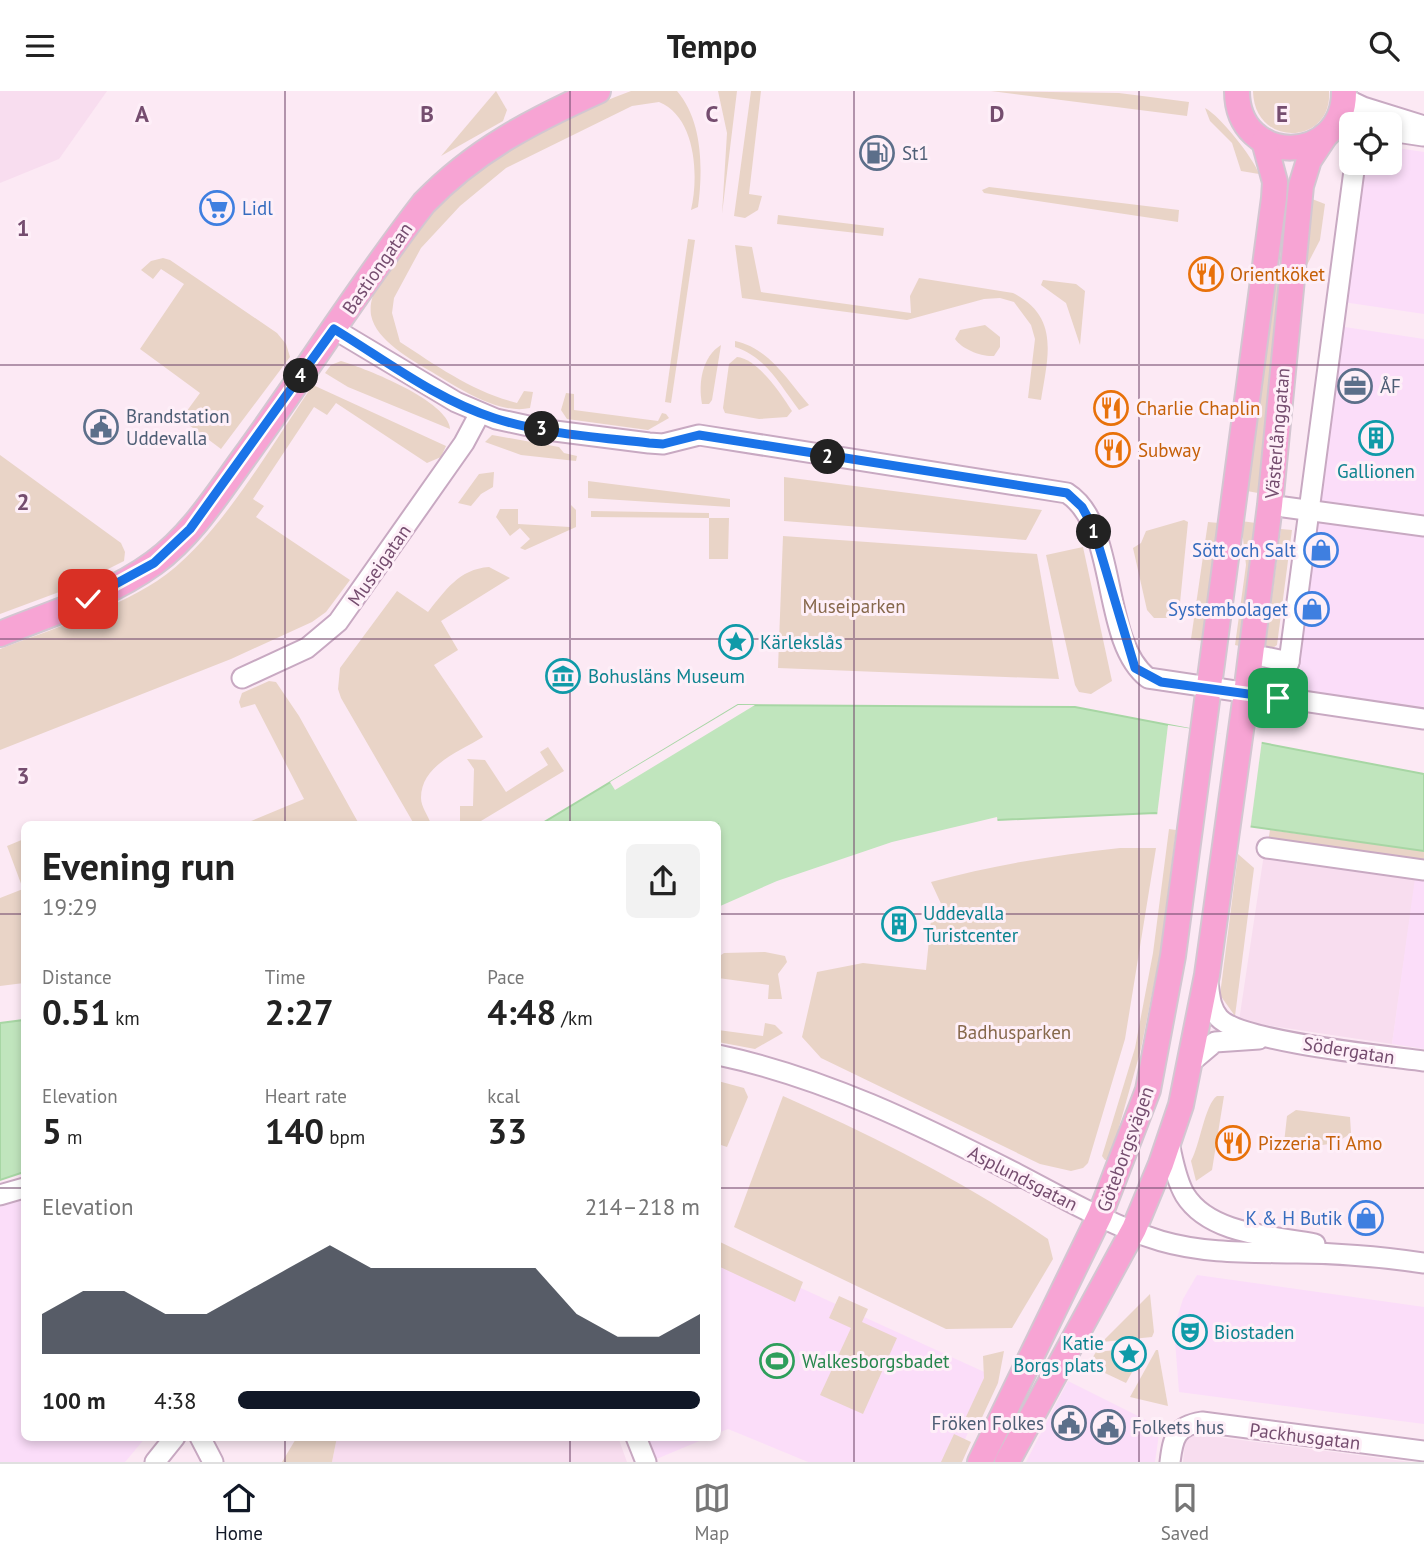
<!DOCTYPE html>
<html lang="en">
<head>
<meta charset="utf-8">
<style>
	body { margin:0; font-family:"PT Sans",sans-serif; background:#f2f2f2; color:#222; height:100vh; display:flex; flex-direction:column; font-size:26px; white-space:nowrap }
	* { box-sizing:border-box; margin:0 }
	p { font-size:23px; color:#767676 }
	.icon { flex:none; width:38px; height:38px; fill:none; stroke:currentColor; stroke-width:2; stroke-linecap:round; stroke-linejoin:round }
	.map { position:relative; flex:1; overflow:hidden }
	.panel { position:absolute; left:21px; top:730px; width:700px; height:620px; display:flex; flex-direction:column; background:#fff; border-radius:10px; box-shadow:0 4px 10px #0003 }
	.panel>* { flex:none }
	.tools { position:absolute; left:1339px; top:21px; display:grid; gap:14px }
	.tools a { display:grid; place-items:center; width:63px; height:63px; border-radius:10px; background:#fff; box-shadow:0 4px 10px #0003; font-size:35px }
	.pin { position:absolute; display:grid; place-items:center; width:60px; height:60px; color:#fff; margin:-30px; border-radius:14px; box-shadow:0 4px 10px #0006 }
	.km { position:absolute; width:35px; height:35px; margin:-18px; border-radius:50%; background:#222; color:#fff; font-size:19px; line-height:35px; text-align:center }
	.round { display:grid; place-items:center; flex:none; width:74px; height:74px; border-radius:10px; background:#f2f2f2 }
	.summary { display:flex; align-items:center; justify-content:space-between; height:119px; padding:0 21px }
	h1 { font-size:38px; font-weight:700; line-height:52px }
	.figures { display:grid; grid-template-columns:repeat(3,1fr); gap:10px; height:119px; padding:7px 21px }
	.figures div { display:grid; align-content:center }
	.figures b { font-size:35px; font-weight:700 }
	.figures small { font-size:19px; font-weight:400 }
	.figures p { font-size:19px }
	.chart { height:196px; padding:14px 21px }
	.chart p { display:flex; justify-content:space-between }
	.chart svg { width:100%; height:126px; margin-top:7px; fill:#111827; opacity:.7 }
	ul { padding:0 21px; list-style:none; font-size:23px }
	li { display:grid; grid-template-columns:112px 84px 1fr; align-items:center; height:52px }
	li i { height:18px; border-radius:9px; background:#111827 }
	header { display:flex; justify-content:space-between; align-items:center; height:91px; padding:0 21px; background:#fff; font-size:32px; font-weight:700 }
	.menu { display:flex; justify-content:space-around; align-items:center; height:98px; border-top:2px solid #e0e0e0; background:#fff; font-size:19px; color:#767676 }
	.menu a { display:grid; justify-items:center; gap:4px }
	.menu .selected { color:#111827 }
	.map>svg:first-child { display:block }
	.residential { fill:#f8ddef }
	.commercial { fill:#fbddf9 }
	.green { fill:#e9d4c7 }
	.water { fill:#c0e5bd; stroke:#a7d6a4; stroke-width:2 }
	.pier { fill:#fce9f4 }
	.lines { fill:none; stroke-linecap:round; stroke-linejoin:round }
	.minor-casing { stroke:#c8a9c2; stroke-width:23 }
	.major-casing { stroke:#d3c6d1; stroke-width:28 }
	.minor { stroke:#fff; stroke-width:19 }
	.major { stroke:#f7a4d4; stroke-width:24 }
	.route-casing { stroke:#fff; stroke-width:14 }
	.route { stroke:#1a73e8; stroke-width:9 }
	.grid { fill:none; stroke:#754d6f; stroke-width:2; stroke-opacity:0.55 }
	.labels { text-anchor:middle; stroke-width:6; stroke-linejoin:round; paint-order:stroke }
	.service-label { font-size:19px; fill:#4e5e75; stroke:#feeff8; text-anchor:start }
	.shop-label { font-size:19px; fill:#366cbe; stroke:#feeff8; text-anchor:end }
	.street-label { font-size:19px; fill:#754d6f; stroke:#feeff8 }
	.food-label { font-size:19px; fill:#c56008; stroke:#feeff8; text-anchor:start }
	.culture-label { font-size:19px; fill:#0d838f; stroke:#feeff8; text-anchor:start }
	.park-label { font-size:19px; fill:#86684b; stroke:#feeff8 }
	.leisure-label { font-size:19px; fill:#27864d; stroke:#feeff8; text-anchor:start }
	.grid-label { font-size:23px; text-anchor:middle; font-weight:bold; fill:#754d6f; stroke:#feeff8; stroke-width:6; stroke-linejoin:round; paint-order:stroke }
</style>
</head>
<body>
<header><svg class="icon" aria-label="menu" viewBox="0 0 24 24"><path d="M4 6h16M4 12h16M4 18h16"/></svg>Tempo<svg class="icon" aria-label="search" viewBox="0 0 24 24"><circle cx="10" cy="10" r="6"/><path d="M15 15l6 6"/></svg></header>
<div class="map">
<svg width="1424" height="1371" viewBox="0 0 1424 1371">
	<rect width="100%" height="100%" fill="#fce9f4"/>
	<g class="residential">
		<polygon points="0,0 107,0 59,68 0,92"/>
		<polygon points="1264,763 1416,785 1392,953 1239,930"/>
		<polygon points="1186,1342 1411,1371 1183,1371"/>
		<polygon points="337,1346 618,1346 627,1371 332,1371"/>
	</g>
	<g class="commercial">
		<polygon points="1390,56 1424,61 1424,223 1343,211 1363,72 1390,72"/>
		<polygon points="1338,235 1424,248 1424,616 1292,598 1292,572"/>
		<polygon points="1415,787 1424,787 1424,958 1392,953"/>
		<polygon points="24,1108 24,1346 146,1346 125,1371 0,1371 0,1116"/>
		<polygon points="718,1159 993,1285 955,1371 808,1371 728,1338 718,1342"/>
		<polygon points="1197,1184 1424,1216 1424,1333 1179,1301 1174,1237 1183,1208"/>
		<polygon points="1068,1290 1160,1336 1155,1371 1026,1371"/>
		<polygon points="645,1346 709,1346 654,1369"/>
	</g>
	<g class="green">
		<polygon points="496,0 507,19 503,30 441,65"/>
		<path d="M631,0H677C703,30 703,79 698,116L691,119C699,85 696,26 659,11L632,15L506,77L460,115L421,157L394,207L392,222L400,251C437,275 473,301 517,312L524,300L533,301L530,317C499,324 458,297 432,281C412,269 376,250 371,224C368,202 384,184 396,167C455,84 537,35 631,0Z"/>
		<polygon points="718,0 737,0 722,123 727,42"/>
		<polygon points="751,0 761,0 749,103 762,105 758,119 745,127 734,125"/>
		<polygon points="991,0 1119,2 1189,11 1187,25"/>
		<path d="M1253,0H1329C1333,54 1254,58 1253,0Z"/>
		<path d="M1205,17C1220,25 1253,66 1259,83L1241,80L1232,52L1210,30Z"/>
		<polygon points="989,96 1179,119 1178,131 984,102 982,99"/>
		<polygon points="1312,108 1325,113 1320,149 1307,174 1301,171"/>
		<polygon points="778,124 884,137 883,145 777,133"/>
		<polygon points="688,148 695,149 671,312 665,311"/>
		<path d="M735,154L752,156L761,201L911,222L910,205L919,187L1013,202C1060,226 1048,265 1041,309L1028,307L1035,248L1031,234L1014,211L1000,207L984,208L907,229L742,207Z"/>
		<polygon points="163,167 170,169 277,242 286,253 290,266 221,358 181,328 200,302 140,258 184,193 161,178 153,188 141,179 151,170"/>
		<polygon points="1043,189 1076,193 1085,200 1080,254 1066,212 1041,194"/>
		<polygon points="1274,189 1278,191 1274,282 1258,402 1247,400"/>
		<path d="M985,234L1000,246V256L994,265C981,266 962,258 955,248L960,239Z"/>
		<path d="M735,250C769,257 787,289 809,314L799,319C780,294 766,266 735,256Z"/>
		<path d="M721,254L712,309L709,313H702C698,292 702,266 721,254Z"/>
		<path d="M737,266C758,268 781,303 792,320L787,326L759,328L725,322L723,317L729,273Z"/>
		<path d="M341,270C367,278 448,310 450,338L348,296L325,282L331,274Z"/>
		<path d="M313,294L446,355L441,366L427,372L336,312L327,324L314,316L253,408L264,415L256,426L350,489L326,521L312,531L231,568L0,659V558C52,538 110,520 157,490C218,450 271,354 313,294Z"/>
		<polygon points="566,302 574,303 574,319 658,330 662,322 666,323 669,327 648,339 567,328 561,319"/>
		<polygon points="492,344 559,356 564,362 577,365 576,370 521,364 485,351"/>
		<polygon points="0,364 121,452 125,461 124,470 70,497 0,523"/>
		<polygon points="494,381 493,396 481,403 471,415 458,412 479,383"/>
		<polygon points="784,386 1042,419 1026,449 784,430"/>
		<polygon points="588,390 730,408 730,416 588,407"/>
		<polygon points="571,414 576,419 576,436 525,459 520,457 530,448 520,437 510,445 496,426 500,418 518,418 518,433 570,436"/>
		<polygon points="591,420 709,422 709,427 729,427 728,468 709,468 709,427 591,426"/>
		<polygon points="1184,429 1188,431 1179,522 1172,527 1154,527 1147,519 1133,457 1141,452 1146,440"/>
		<polygon points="1241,430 1256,432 1239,555 1235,554 1246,474"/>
		<polygon points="1208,431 1219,432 1203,550 1191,548"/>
		<polygon points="1281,438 1292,439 1277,554 1270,559 1265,558"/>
		<polygon points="783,445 1037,463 1059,588 778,577"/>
		<polygon points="1083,456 1112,590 1091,603 1079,601 1075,594 1046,464"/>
		<path d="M489,476L510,487L441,530L458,559L434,574L483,646C459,661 421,674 421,707C421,716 428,724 431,733H452H414L341,607L338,598L340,577L397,500L428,521C445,500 459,478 489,476Z"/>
		<polygon points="269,590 276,591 299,625 359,733 244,733 304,708 255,613 241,617 239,611 242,602"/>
		<polygon points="548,656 564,680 476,733 460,733 460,715 473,715 474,678 467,668 485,669 506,701 548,674 540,661"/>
		<polygon points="1169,738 1176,739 1160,863 1141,958 1110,1068 1105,1069 1102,1065 1135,957 1153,862"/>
		<polygon points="1270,739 1424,760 1424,779 1267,757"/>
		<polygon points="24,748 24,892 0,895 0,807 23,798 7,755"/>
		<path d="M1120,757H1156L1125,948L1088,1072L1083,1077L1071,1080L1040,1073L821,967L802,946L817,881L863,872L926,879L932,819L943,817L931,791C993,774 1056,764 1120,757Z"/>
		<polygon points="1238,763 1254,777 1235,925 1220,904"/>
		<polygon points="765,861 785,865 787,871 778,883 782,908 768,908 769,894 718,887 718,866 724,862"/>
		<polygon points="765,932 775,934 783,942 755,958 718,951 718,939 763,945"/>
		<polygon points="718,990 744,997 748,1006 727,1056 718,1053"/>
		<path d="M783,1005C876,1046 965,1091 1048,1148L1053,1168L1012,1237L946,1238L734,1136Z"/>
		<path d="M1217,1005H1224L1212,1079L1196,1090L1191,1070C1200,1054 1205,1013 1217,1005Z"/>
		<path d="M1296,1019L1350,1026L1351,1042C1328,1059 1310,1055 1284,1052L1287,1025Z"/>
		<polygon points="718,1150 803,1191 795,1211 718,1175"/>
		<polygon points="1150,1203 1154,1241 1152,1246 1102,1251"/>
		<polygon points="839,1205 868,1218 862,1231 897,1247 863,1323 820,1304 851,1237 829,1227"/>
		<polygon points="1146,1256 1126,1292 1088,1274 1096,1261"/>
		<polygon points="1156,1259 1158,1259 1168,1315 1130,1306"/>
		<polygon points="1004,1260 998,1292 978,1335 965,1328 984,1287 983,1265"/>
		<polygon points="954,1343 971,1351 962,1371 941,1371"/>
		<polygon points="297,1346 337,1346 332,1371 282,1371"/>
	</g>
	<g class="water">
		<polygon points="738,614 1075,616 1424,683 1424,760 1155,722 997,729 893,754 779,793 718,820 718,733 541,733"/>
		<polygon points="24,929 24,1081 0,1089 0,932"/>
	</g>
	<g class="pier">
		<polygon points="738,614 755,614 615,699 610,691"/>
		<polygon points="1168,634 1262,649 1250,740 1157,725"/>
		<polygon points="997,726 998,733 894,757 781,796 718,823 718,816 777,790 892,751"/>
	</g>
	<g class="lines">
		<g class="minor-casing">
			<g id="minor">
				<polyline points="1344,7 1363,16 1424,35"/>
				<polyline points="1390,40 1423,45"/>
				<path d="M334,238L456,311L496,328L547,339L649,352L663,353L699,344L1067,402C1119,435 1100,550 1148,587L1424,628"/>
				<polyline points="1284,416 1424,435"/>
				<polyline points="1265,566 1289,571"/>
				<polyline points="242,587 307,557 338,531 464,352 480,322"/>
				<polyline points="1281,591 1289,571 1355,72"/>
				<polyline points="1267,757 1424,779"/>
				<path d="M1208,892C1210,904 1210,917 1219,927C1241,951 1387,965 1424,970"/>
				<path d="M718,964C823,986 921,1034 1017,1083C1063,1107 1111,1135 1161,1150C1206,1163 1251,1161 1297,1162C1340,1162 1382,1166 1424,1172"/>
				<polyline points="1190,972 1215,951 1259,948"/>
				<path d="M1169,1052C1173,1069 1176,1089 1185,1104C1210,1144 1274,1145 1315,1153"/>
				<polyline points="0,1104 24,1097"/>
				<polyline points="200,1346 213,1371"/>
				<polyline points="636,1346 646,1371"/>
				<polyline points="155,1371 175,1346"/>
				<path d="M1170,1371C1173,1346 1176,1335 1202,1331L1424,1360"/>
			</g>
		</g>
		<g class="major-casing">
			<g id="major">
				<path d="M1237,0C1237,76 1345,75 1344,0"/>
				<path d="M0,543C52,522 109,505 154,472C191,445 217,404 243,368C305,283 360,194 424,112C475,59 532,30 598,0"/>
				<polyline points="980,1371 1100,1124 1148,999 1173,865 1274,107 1275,91 1264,50"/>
				<polyline points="1007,1371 1134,1138 1161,1073 1181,1014 1207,884 1246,603 1270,414 1301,95 1309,69 1325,45"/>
			</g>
		</g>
		<use href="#minor" class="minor"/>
		<use href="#major" class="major"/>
	</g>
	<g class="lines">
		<g class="route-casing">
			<path id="route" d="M88,508L154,472L190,438L334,238C385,269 437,309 494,327C543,343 597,346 649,352L663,353L699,344L1067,402L1082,416L1093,436L1135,577L1161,591L1278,607"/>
		</g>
		<use href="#route" class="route"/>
	</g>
	<path class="grid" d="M285,0V733M570,0V733M854,0V1371M1139,0V1371M0,274H1424M0,548H1424M0,823H24M718,823H1424M0,1097H24M718,1097H1424M285,1346V1371M570,1346V1371"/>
	<defs>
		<g id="fuel-ring" transform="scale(1.75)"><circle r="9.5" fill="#feeff8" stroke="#5c6f8a" stroke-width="1.5"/><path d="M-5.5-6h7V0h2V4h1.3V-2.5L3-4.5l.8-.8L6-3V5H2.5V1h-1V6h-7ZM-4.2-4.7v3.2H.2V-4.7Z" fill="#5c6f8a"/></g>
		<g id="supermarket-ring" transform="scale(1.75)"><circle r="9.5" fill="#feeff8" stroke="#3f7fe0" stroke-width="1.5"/><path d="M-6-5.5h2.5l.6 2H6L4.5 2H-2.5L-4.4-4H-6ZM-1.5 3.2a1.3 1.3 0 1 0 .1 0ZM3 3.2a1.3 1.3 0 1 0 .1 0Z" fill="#3f7fe0"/></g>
		<g id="restaurant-ring" transform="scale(1.75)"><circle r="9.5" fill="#feeff8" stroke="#e8710a" stroke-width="1.5"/><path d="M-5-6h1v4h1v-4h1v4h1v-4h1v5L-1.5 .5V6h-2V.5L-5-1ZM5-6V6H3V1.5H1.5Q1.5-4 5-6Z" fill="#e8710a"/></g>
		<g id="office-ring" transform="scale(1.75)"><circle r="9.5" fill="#feeff8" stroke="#5c6f8a" stroke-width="1.5"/><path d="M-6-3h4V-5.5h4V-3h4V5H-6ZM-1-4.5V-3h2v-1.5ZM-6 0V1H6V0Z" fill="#5c6f8a"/></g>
		<g id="civic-ring" transform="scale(1.75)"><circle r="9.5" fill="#feeff8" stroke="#5c6f8a" stroke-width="1.5"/><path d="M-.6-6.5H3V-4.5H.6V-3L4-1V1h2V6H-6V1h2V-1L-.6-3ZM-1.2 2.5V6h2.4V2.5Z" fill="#5c6f8a"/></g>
		<g id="building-ring" transform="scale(1.75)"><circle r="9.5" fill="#feeff8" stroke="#0f9aa8" stroke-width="1.5"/><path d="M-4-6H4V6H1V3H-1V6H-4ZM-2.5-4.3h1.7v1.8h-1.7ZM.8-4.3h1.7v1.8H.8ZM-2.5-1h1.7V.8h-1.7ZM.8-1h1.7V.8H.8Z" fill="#0f9aa8"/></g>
		<g id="shop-ring" transform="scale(1.75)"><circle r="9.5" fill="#feeff8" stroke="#3f7fe0" stroke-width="1.5"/><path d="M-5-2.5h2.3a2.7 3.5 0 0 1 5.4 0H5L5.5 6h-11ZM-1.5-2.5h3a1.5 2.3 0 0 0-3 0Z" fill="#3f7fe0"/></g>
		<g id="sight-ring" transform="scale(1.75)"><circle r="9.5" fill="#feeff8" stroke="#0f9aa8" stroke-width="1.5"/><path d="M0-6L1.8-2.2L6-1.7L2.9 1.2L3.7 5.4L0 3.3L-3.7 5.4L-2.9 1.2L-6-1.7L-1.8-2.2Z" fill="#0f9aa8"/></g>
		<g id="museum-ring" transform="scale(1.75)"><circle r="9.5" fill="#feeff8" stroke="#0f9aa8" stroke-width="1.5"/><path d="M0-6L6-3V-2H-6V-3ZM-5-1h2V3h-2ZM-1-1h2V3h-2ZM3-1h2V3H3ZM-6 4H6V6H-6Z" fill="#0f9aa8"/></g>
		<g id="theatre-ring" transform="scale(1.75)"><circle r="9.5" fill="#feeff8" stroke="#0f9aa8" stroke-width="1.5"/><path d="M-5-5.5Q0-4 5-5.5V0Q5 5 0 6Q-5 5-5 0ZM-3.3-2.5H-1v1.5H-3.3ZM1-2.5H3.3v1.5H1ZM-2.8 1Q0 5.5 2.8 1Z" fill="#0f9aa8"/></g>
		<g id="stadium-ring" transform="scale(1.75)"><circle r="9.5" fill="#feeff8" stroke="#2e9e5b" stroke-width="1.5"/><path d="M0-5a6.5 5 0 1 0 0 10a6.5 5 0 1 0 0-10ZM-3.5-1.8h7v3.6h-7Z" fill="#2e9e5b"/></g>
	</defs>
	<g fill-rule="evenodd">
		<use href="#fuel-ring" x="877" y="62"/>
		<use href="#supermarket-ring" x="217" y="117"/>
		<use href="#restaurant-ring" x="1206" y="183"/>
		<use href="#office-ring" x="1355" y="295"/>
		<use href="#restaurant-ring" x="1111" y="317"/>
		<use href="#civic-ring" x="101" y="336"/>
		<use href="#building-ring" x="1376" y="347"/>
		<use href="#restaurant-ring" x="1113" y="359"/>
		<use href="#shop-ring" x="1321" y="459"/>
		<use href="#shop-ring" x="1312" y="518"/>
		<use href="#sight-ring" x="736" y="551"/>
		<use href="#museum-ring" x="563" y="585"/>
		<use href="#building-ring" x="899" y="833"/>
		<use href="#restaurant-ring" x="1233" y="1052"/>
		<use href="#shop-ring" x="1366" y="1127"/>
		<use href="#theatre-ring" x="1190" y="1241"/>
		<use href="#sight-ring" x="1129" y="1263"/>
		<use href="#stadium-ring" x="777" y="1270"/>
		<use href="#civic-ring" x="1069" y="1332"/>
		<use href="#civic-ring" x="1108" y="1336"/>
	</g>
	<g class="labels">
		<g class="service-label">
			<text x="902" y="69">St1</text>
			<text x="1380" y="302">ÅF</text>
			<text x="126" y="332">Brandstation<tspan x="126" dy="22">Uddevalla</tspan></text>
			<text x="1044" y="1339" text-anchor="end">Fröken Folkes</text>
			<text x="1132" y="1343">Folkets hus</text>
		</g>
		<g class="shop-label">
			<text x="242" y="124" text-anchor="start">Lidl</text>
			<text x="1296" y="466">Sött och Salt</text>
			<text x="1288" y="525">Systembolaget</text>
			<text x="1342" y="1134">K &amp; H Butik</text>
		</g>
		<g class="street-label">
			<text transform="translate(377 177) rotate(-55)" y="7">Bastiongatan</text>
			<text transform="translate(1277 342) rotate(-85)" y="7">Västerlånggatan</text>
			<text transform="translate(379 474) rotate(-55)" y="7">Museigatan</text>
			<text transform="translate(1349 959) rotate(9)" y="7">Södergatan</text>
			<text transform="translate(1125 1058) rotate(-70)" y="7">Göteborgsvägen</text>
			<text transform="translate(1023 1087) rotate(27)" y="7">Asplundsgatan</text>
			<text transform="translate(1305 1345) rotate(7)" y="7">Packhusgatan</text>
		</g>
		<g class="food-label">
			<text x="1230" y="190">Orientköket</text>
			<text x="1136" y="324">Charlie Chaplin</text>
			<text x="1138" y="366">Subway</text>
			<text x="1258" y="1059">Pizzeria Ti Amo</text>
		</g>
		<g class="culture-label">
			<text x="1376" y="387" text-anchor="middle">Gallionen</text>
			<text x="760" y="558">Kärlekslås</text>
			<text x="588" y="592">Bohusläns Museum</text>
			<text x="923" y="829">Uddevalla<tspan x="923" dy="22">Turistcenter</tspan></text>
			<text x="1214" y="1248">Biostaden</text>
			<text x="1104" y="1259" text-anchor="end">Katie<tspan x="1104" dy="22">Borgs plats</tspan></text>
		</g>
		<g class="park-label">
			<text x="854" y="522">Museiparken</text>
			<text x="1014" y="948">Badhusparken</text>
		</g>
		<g class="leisure-label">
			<text x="802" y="1277">Walkesborgsbadet</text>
		</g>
	</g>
	<g class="grid-label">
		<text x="142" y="31">A</text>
		<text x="427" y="31">B</text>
		<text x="712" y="31">C</text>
		<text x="997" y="31">D</text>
		<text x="1282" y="31">E</text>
		<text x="23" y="145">1</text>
		<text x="23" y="419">2</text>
		<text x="23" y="693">3</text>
	</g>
</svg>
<div class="tools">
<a><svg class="icon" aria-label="locate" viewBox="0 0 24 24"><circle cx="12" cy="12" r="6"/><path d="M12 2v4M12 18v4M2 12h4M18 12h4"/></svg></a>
</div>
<div class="pin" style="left:1278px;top:607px;background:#1e9e55"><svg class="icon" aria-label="arrive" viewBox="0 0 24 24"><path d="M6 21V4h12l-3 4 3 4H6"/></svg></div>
<div class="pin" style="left:88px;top:508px;background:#d93025"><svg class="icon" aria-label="check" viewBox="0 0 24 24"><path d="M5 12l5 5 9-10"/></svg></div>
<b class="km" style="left:1094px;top:441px">1</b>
<b class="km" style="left:828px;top:366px">2</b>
<b class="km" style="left:542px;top:338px">3</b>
<b class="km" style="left:301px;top:285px">4</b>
<section class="panel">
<div class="summary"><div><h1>Evening run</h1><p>19:29</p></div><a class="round"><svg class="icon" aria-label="share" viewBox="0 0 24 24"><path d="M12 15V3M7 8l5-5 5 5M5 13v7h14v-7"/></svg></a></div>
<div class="figures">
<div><p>Distance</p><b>0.51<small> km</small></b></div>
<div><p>Time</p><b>2:27</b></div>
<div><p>Pace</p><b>4:48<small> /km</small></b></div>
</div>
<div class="figures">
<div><p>Elevation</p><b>5<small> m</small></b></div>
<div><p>Heart rate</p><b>140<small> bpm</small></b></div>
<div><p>kcal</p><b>33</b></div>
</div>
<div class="chart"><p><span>Elevation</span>214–218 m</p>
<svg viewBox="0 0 160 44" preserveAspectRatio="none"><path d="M0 44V30L10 22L20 22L30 30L40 30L50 22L60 14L70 6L80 14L90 14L100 14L110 14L120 14L130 30L140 38L150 38L160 30V44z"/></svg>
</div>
<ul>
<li><b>100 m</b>4:38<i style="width:100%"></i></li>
</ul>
</section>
</div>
<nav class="menu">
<a class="selected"><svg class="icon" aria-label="home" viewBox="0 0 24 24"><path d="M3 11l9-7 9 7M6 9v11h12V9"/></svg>Home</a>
<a><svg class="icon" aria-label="map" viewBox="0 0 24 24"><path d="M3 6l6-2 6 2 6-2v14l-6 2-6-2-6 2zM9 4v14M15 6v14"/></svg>Map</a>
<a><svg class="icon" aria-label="saved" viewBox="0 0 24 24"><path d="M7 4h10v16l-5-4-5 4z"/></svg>Saved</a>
</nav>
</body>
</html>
